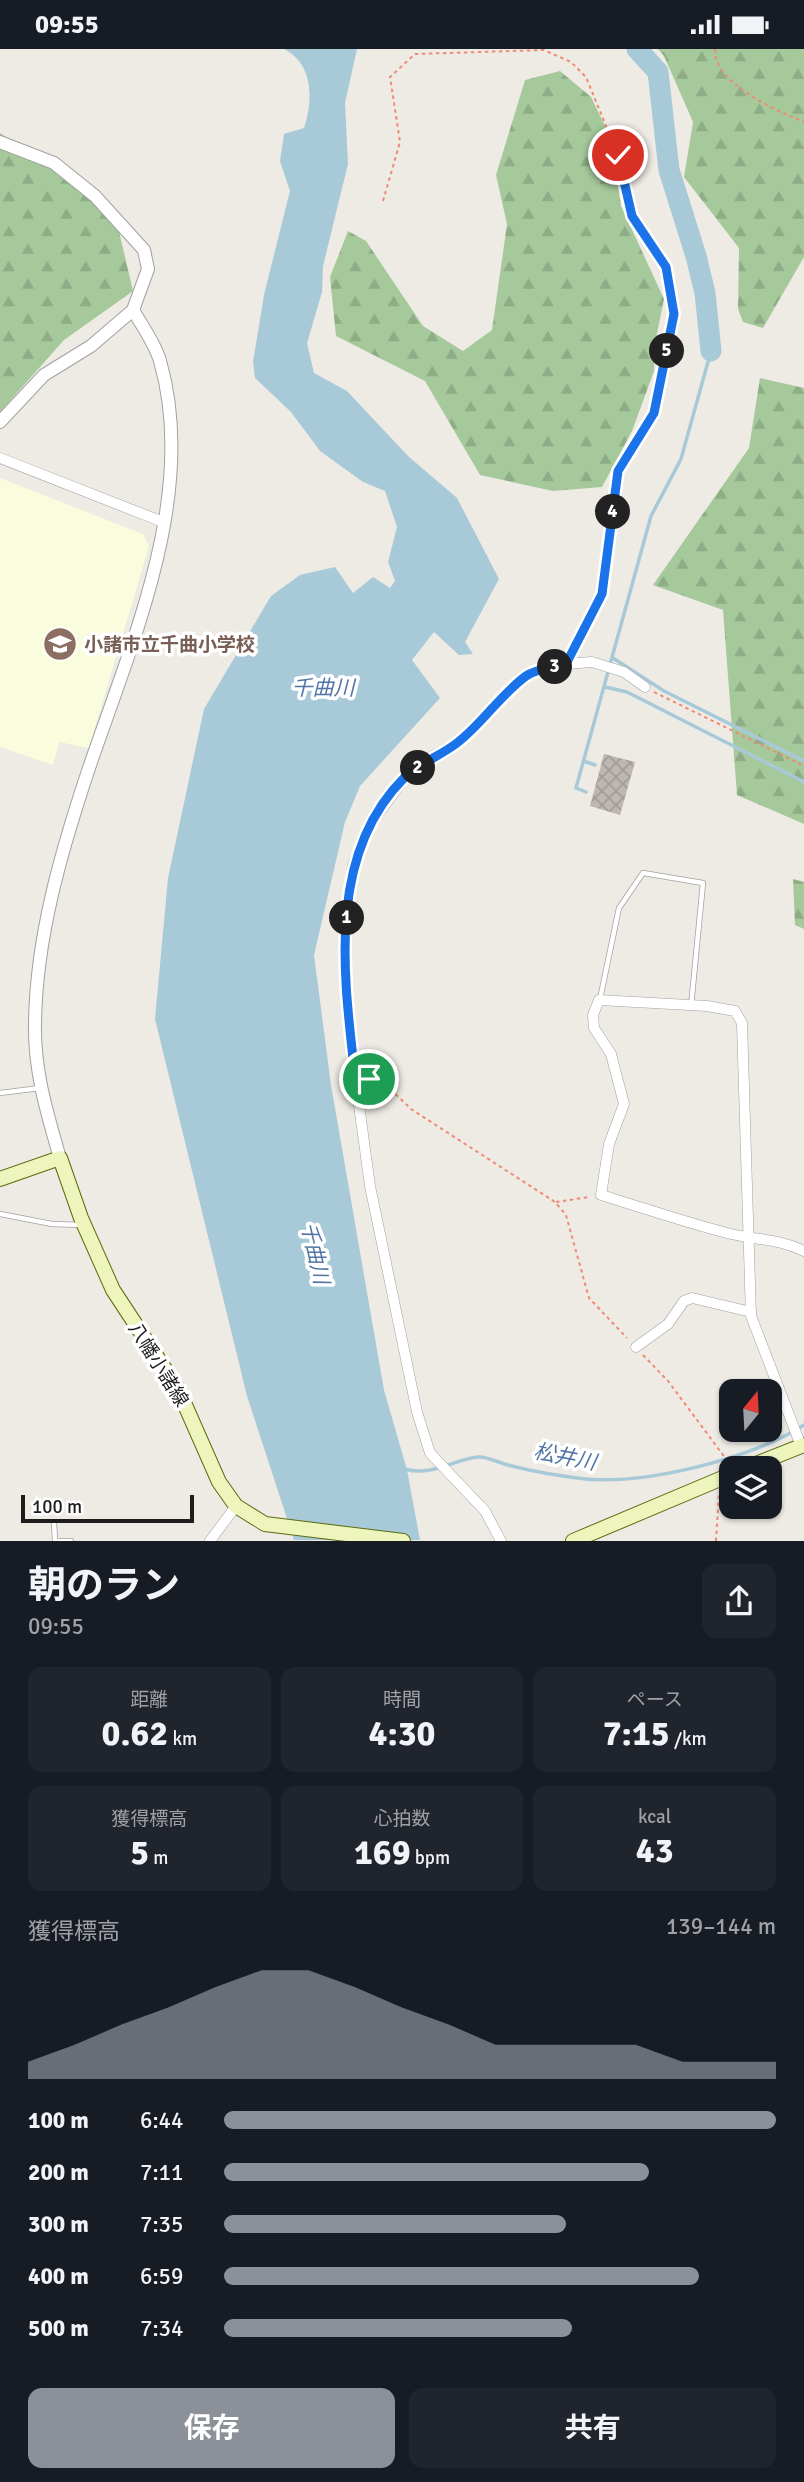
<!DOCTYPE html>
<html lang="ja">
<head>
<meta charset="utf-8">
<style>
	body { margin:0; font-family:Signika,"Noto Sans JP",sans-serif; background:#20242c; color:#f1f3f6; height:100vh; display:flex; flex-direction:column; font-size:26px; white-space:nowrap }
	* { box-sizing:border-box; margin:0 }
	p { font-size:23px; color:#9ea1a6 }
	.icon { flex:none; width:38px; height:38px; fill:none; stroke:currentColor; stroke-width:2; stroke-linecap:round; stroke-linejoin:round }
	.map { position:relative; height:1492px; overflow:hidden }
	.details { display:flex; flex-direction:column; background:#171b24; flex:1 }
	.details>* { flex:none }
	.needle { width:46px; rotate:18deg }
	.tools { position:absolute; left:719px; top:1330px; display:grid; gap:14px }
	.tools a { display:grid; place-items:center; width:63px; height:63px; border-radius:14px; background:#171b24; box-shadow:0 2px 5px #0004; font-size:35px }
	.scale { position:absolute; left:21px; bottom:18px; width:173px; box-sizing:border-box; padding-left:7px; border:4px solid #1d1d1d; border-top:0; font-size:19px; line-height:24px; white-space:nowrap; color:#1d1d1d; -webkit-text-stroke:5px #fff; paint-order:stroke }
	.pin { position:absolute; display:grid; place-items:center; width:60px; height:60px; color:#fff; margin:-30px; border:4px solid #fff; border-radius:50%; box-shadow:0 2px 7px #0007 }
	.km { position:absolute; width:35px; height:35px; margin:-18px; border-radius:50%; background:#222; color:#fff; font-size:19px; line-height:35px; text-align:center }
	.round { display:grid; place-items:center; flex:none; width:74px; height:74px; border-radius:14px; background:#20242c }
	.headline { display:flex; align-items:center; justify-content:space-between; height:119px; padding:0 28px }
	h1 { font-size:38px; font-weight:700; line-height:52px }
	.metrics { display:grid; grid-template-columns:repeat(3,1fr); gap:10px; height:119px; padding:7px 28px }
	.metrics div { display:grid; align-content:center; border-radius:14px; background:#20242c; text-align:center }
	.metrics b { font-size:35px; font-weight:700 }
	.metrics small { font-size:19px; font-weight:400 }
	.metrics p { font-size:19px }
	.chart { height:196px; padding:14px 28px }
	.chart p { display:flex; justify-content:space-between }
	.chart svg { width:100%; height:126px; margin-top:7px; fill:#8c9099; opacity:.7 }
	.button { display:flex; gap:14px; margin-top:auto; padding:14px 28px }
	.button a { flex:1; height:80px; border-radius:14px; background:#8c9099; color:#fff; font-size:28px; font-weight:700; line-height:80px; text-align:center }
	.button a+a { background:#20242c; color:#f1f3f6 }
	ul { padding:0 28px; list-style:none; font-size:23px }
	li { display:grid; grid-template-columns:112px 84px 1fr; align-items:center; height:52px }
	li i { height:18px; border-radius:9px; background:#8c9099 }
	.status { display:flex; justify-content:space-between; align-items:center; height:49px; padding:0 35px; background:#171b24; direction:ltr }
	.status svg { height:19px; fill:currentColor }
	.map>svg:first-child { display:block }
	.education { fill:#fafcde }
	.forest { fill:url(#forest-firs) }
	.water { fill:#a8c9d8 }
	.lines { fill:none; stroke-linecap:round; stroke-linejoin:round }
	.stream { stroke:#a8c9d8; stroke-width:3.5 }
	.river { stroke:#a8c9d8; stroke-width:21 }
	.building { fill:url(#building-cross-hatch) }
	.service-casing { stroke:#a1a1a1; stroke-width:6 }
	.minor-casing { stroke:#a1a1a1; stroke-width:11 }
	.tertiary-casing { stroke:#a1a1a1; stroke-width:14 }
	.secondary-casing { stroke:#5a6b0e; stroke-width:16 }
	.path { stroke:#ee8a75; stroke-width:2; stroke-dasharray:3.5 3.5; stroke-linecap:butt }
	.service { stroke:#fff; stroke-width:4.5 }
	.minor { stroke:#fff; stroke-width:10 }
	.tertiary { stroke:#fff; stroke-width:12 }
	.secondary { stroke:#edf4bc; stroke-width:14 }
	.route-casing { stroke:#fff; stroke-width:14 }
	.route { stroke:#1a73e8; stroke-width:9 }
	.labels { text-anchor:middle; stroke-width:7; stroke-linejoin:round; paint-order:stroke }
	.education-label { font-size:19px; font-weight:bold; fill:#785e54; stroke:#fff; text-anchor:start }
	.street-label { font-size:19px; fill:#1d1d1d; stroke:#fff }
	.water-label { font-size:21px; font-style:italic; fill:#5275a5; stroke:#fff }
</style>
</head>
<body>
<div class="status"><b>09:55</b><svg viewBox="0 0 49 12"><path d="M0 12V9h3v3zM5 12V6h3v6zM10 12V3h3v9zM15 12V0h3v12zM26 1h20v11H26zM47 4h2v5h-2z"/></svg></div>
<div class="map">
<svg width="804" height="1492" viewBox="0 0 804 1492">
	<defs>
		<pattern id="forest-firs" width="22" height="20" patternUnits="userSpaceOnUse" patternTransform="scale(1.75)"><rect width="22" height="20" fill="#a6c99c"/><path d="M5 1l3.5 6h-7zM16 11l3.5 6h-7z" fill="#8eac86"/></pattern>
		<pattern id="building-cross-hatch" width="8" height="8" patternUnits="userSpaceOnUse" patternTransform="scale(1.75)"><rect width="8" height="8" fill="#beb7b1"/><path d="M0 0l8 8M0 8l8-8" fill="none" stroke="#a39d98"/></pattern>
	</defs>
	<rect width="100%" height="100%" fill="#eeebe4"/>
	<polygon class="education" points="0,429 143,485 149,497 89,699 59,693 53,716 0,698"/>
	<g class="forest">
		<polygon points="658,0 804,0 804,208 763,279 743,273 738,260 739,199 684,128 693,73 664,7"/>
		<polygon points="560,22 591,48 611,89 621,157 664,250 655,294 654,322 632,382 602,438 553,442 480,426 425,332 336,287 330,228 348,182 366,192 423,277 463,302 492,281 507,175 496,126 525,31"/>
		<polygon points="0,84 113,157 133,242 64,291 0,363"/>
		<polygon points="760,329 804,339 804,775 737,746 723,561 653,536 749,399"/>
		<polygon points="793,830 804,833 804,880 795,876"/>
	</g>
	<path class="water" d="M284,0H357L345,54L348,115L323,217L322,243L307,294L314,324L347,342L408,407L457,449L499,530L465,593L473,605L459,606L434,583L412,611L440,649L360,737L345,773L314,906L331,1036L384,1341L407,1421L420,1491H294L247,1347L155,970L168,829L204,660L271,547L300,526L335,518L353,544L373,528L390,539L395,532L388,513L397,478L385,442L363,433L320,402L291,363L255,329L253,313L264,246L290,142L280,112L284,85L304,79C313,52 314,15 284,0Z"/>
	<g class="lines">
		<g class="stream">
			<polyline points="613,609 664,642 804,712"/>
			<polyline points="605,638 627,643 804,733"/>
			<polyline points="584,712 595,716"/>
			<polyline points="586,743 576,739 651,467 681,410 711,302"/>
			<path d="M405,1420C431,1428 452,1411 478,1408C487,1407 499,1414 508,1416C530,1422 555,1426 577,1429C639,1438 752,1410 804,1376"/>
		</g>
		<polyline class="river" points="637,0 658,23 669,121 696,207 705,244 711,302"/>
	</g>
	<polygon class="building" points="604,705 635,713 620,766 590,757"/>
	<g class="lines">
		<g class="service-casing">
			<g id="service">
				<polyline points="600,950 619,859 643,824 703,834 691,957"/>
				<polyline points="0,1044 40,1039"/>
				<polyline points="0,1165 52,1175 82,1176"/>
				<polyline points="54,1473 55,1492"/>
				<polyline points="56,1492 71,1492"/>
			</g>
		</g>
		<g class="minor-casing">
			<g id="minor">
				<polyline points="0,409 163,473"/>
				<polyline points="636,1298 668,1275 684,1252 692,1249 751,1263"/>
				<path d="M801,1397L751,1267L742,974L735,962L707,957L599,951L593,966L594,979L611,1005L624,1055L609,1095L601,1146C644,1159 687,1174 731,1185C757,1191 780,1190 804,1202"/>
				<polyline points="210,1492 236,1457"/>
				<polyline points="501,1492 485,1462 430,1404 417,1363 370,1137 355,1027 346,945 347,856 353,816 370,776 404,730 431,708 457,694 527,626 566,615 592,613 624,623 645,638"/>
			</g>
		</g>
		<g class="tertiary-casing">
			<g id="tertiary">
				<polyline points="0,93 54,114 95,147 144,201 148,220 133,261 91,297 44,326 0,373"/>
				<path d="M60,1109C47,1064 34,1022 35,975C36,889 61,803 88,722C130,597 199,446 160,312C155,294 142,277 133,261"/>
			</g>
		</g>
		<g class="secondary-casing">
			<g id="secondary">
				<polyline points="0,1130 60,1109 81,1169 113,1241 178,1340 219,1433 236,1457 265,1475 403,1492"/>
				<polyline points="746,1419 804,1396"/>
				<polyline points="573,1492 732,1425"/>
			</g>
		</g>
		<g class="path">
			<path d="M715,0C713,34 777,62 804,73"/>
			<polyline points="383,152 400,93 390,28 415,5 544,1 571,13 586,28 618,106 632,167 666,218 674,265 654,364 618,422 602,545 573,602"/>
			<polyline points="654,643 804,717"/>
			<polyline points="366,1029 383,1033 411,1060 555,1153 566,1166 589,1249 627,1289"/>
			<polyline points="556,1153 589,1148"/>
			<polyline points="643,1306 668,1332 729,1414"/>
			<polyline points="716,1492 719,1443"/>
		</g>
		<use href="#service" class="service"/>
		<use href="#minor" class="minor"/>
		<use href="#tertiary" class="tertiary"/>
		<use href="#secondary" class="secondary"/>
	</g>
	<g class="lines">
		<g class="route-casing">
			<path id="route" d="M369,1030L355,1027C344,928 326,807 404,729C420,714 440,707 457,694C482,675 500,646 526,627C536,620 554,618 566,615L602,545L618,422L654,364L674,265L666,218L632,167L618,106"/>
		</g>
		<use href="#route" class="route"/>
	</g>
	<defs>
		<g id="school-disc" transform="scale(1.75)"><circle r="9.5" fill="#8d6e63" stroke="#fff"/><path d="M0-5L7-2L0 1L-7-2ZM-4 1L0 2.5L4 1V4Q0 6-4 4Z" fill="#fff"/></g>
	</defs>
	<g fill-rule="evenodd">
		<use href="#school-disc" x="60" y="595"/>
	</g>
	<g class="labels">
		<g class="education-label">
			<text x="84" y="602">小諸市立千曲小学校</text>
		</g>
		<g class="street-label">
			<text transform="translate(159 1315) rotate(58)" y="7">八幡小諸線</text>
		</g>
		<g class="water-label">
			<text x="323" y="646">千曲川</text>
			<text transform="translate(315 1204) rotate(77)" y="7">千曲川</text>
			<text transform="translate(565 1408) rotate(11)" y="7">松井川</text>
		</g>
	</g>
</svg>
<div class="tools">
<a><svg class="needle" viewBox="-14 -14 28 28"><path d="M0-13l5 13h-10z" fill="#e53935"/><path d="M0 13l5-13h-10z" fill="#9ea1a6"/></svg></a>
<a><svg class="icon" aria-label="layers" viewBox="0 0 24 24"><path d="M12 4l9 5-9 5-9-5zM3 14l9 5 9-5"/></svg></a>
</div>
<div class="scale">100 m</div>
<div class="pin" style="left:369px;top:1030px;background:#1e9e55"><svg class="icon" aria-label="arrive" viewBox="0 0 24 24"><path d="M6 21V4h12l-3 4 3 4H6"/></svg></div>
<div class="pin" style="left:618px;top:106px;background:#d93025"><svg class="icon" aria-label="check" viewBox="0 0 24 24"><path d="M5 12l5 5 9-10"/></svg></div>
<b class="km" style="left:347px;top:869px">1</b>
<b class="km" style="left:418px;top:719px">2</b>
<b class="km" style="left:555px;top:618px">3</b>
<b class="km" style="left:613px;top:463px">4</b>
<b class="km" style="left:667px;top:302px">5</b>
</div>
<section class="details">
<div class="headline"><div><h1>朝のラン</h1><p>09:55</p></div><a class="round"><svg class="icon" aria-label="share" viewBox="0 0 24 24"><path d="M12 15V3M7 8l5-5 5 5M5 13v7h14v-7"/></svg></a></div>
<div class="metrics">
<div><p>距離</p><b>0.62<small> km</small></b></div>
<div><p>時間</p><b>4:30</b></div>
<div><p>ペース</p><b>7:15<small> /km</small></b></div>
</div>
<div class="metrics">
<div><p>獲得標高</p><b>5<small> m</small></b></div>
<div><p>心拍数</p><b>169<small> bpm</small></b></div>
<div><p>kcal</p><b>43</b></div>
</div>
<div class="chart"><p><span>獲得標高</span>139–144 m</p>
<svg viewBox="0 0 160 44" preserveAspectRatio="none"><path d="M0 44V38L10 32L20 25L30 19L40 12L50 6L60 6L70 12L80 19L90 25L100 32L110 32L120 32L130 32L140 38L150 38L160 38V44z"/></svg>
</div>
<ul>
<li><b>100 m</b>6:44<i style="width:100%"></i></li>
<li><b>200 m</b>7:11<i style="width:77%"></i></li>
<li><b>300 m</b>7:35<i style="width:62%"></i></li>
<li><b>400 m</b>6:59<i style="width:86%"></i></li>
<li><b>500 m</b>7:34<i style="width:63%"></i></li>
</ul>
<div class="button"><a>保存</a><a>共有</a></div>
</section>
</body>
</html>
